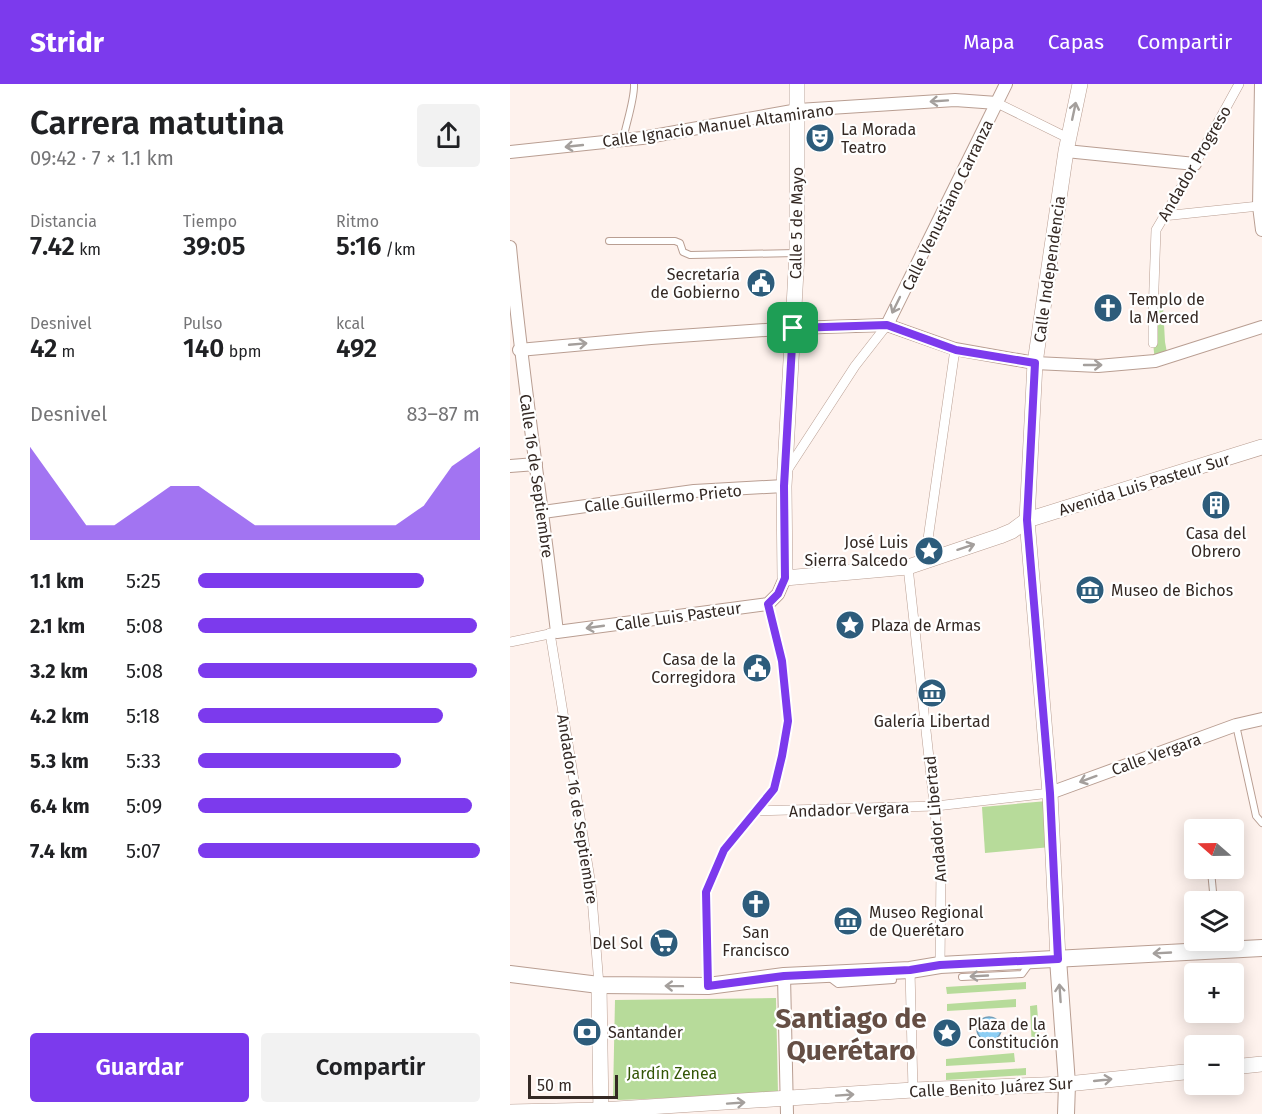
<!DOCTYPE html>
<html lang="es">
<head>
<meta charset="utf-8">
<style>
	body { margin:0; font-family:"Fira Sans",sans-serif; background:#f2f2f2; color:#202124; height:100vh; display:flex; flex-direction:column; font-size:22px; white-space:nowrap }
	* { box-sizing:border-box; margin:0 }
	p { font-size:20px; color:#757577 }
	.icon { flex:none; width:33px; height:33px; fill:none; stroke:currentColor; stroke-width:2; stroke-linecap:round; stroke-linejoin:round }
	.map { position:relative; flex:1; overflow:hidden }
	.sheet { display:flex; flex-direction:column; background:#fff; width:510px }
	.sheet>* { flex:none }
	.needle { width:39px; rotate:290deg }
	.buttons { position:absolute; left:674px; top:735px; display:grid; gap:12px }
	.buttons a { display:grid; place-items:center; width:60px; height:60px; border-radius:6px; background:#fff; box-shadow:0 3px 15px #0003; font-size:30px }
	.scale { position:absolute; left:18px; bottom:15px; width:90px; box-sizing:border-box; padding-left:6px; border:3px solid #342924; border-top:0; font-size:16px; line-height:21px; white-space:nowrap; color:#342924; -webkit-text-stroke:4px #fff; paint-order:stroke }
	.pin { position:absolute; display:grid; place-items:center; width:51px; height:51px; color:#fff; margin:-26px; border-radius:12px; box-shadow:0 3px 9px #0006 }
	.round { display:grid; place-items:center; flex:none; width:63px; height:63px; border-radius:6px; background:#f2f2f2 }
	.head { display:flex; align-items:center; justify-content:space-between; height:102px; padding:0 30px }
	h1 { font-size:33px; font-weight:600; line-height:45px }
	.stats { display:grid; grid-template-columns:repeat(3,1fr); gap:9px; height:102px; padding:6px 30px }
	.stats div { display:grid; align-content:center }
	.stats b { font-size:26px; font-weight:600 }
	.stats small { font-size:16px; font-weight:400 }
	.stats p { font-size:16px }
	.chart { height:168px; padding:12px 30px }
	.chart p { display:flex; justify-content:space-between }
	.chart svg { width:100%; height:108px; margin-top:6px; fill:#7c3aed; opacity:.7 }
	.action { display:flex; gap:12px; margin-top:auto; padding:12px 30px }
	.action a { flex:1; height:69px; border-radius:6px; background:#7c3aed; color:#fff; font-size:24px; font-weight:600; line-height:69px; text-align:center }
	.action a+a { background:#f2f2f2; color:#202124 }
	ul { padding:0 30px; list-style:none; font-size:20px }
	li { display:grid; grid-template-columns:96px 72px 1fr; align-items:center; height:45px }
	li i { height:15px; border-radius:8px; background:#7c3aed }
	header { display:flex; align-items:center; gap:36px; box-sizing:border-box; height:84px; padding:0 30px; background:#7c3aed; color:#fff }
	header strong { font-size:28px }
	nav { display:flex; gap:33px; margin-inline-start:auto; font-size:21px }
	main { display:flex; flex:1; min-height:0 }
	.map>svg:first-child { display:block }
	.green { fill:#b7db9a }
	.water { fill:#8ccef4; stroke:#729cb6; stroke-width:1.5 }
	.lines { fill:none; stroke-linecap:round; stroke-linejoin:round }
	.service-casing { stroke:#b99e92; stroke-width:8 }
	.pedestrian-casing { stroke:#b99e92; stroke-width:10 }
	.minor-casing { stroke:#b99e92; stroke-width:14 }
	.tertiary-casing { stroke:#b99e92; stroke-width:16 }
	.secondary-casing { stroke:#b99e92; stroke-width:18 }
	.service { stroke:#fff; stroke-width:6 }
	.pedestrian { stroke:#fff; stroke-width:9 }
	.minor { stroke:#fff; stroke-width:12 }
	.tertiary { stroke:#fff; stroke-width:15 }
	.secondary { stroke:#fff; stroke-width:16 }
	.oneway { stroke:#a49f9c }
	.route-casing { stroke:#fff; stroke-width:12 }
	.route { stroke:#7c3aed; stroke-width:8 }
	.labels { text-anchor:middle; stroke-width:4.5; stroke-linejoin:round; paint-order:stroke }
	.street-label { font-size:16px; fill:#342924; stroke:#fff }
	.poi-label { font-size:16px; fill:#342924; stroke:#fff; text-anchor:start }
	.park-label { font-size:16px; fill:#345606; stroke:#fff }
	.town-label { font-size:28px; font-weight:bold; fill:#654e44; stroke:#fff }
</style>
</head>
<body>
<header>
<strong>Stridr</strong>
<nav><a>Mapa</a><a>Capas</a><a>Compartir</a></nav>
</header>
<main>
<section class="sheet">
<div class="head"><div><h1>Carrera matutina</h1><p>09:42 · 7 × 1.1 km</p></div><a class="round"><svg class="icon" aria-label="share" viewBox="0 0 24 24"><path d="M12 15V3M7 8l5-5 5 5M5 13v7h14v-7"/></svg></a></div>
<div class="stats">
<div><p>Distancia</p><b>7.42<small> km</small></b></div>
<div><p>Tiempo</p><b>39:05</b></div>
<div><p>Ritmo</p><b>5:16<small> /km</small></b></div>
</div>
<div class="stats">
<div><p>Desnivel</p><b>42<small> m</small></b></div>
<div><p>Pulso</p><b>140<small> bpm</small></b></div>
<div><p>kcal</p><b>492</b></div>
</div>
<div class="chart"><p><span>Desnivel</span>83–87 m</p>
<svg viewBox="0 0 160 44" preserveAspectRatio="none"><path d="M0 44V6L10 22L20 38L30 38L40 30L50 22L60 22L70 30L80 38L90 38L100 38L110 38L120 38L130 38L140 30L150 14L160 6V44z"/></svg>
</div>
<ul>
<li><b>1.1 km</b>5:25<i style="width:80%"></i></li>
<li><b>2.1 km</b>5:08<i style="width:99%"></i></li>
<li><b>3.2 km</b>5:08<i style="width:99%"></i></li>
<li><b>4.2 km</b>5:18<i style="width:87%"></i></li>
<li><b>5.3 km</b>5:33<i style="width:72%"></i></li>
<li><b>6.4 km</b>5:09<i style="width:97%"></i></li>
<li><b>7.4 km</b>5:07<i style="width:100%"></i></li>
</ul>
<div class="action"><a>Guardar</a><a>Compartir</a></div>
</section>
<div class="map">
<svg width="752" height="1030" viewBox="0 0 752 1030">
	<rect width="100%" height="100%" fill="#fef2ed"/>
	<g class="green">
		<polygon points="653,222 655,258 658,274 645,277 643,259 643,223"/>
		<polygon points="537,717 541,763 475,769 472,723"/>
		<polygon points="516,898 516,905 437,910 436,903"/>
		<polygon points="266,914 268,1010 108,1016 103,1012 105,916"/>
		<polygon points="506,915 506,923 437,927 437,920"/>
		<polygon points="527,921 530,965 522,966 520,922"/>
		<polygon points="504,969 505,978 436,982 436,975"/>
		<polygon points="516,984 516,991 436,996 436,989"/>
	</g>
	<circle class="water" cx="479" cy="945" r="12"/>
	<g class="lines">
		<g class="service-casing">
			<g id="service">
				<path d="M113,56C116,40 125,14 124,0"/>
				<polyline points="99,157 165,157 170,159 173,168 180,171 286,169"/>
				<polyline points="726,641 746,732 752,739"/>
				<polyline points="701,787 704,818"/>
				<polyline points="452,893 512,890 520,879"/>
				<polyline points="320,894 328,900 383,896"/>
			</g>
		</g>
		<g class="pedestrian-casing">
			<g id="pedestrian">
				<polyline points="487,19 558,54"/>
				<polyline points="653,132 749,122"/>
				<polyline points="643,231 646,146 685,80 729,0"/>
				<polyline points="643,234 643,259"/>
				<polyline points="276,388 345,282 377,241"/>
				<polyline points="415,476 445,265"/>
				<polyline points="398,483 431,783 430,881"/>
				<polyline points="40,549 81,801 89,901"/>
				<polyline points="0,558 44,549"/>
				<polyline points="245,727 426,722 540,709"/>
				<polyline points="400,886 403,1006"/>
				<polyline points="198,902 196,809 214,766 264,706 272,672 278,637 272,577 258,520"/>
			</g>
		</g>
		<g class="minor-casing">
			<g id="minor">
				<polyline points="751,0 749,122 752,146"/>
				<polyline points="556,67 685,80"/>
				<polyline points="0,68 132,54 288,26 445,16 487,19"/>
				<path d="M0,163C12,292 32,420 47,548L258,520L268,510L275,494"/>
				<polyline points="377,241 496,0"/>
				<polyline points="9,266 141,254 283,244 377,241 445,265 525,279 588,282 645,277 752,243"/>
				<polyline points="0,382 26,380"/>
				<polyline points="33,428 184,407 274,402"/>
				<polyline points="540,709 726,641 752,635"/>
				<polyline points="274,892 277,1030"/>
			</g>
		</g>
		<g class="tertiary-casing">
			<g id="tertiary">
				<polyline points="287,0 287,169 274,402 275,494 398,483 490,452 502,447 517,436 752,363"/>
				<polyline points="548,875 540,709 517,436 525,279 556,67 570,0"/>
				<polyline points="89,901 91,1030"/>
				<polyline points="723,983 752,980"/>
				<polyline points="0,1028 91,1026 403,1006 557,1000 684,987"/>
			</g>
		</g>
		<g class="secondary-casing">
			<g id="secondary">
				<polyline points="548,875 557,1000 556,1030"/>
				<polyline points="0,890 89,901 198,902 274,892 400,886 430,881 752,864"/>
			</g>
		</g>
		<use href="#service" class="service"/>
		<use href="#pedestrian" class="pedestrian"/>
		<use href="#minor" class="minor"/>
		<use href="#tertiary" class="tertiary"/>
		<use href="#secondary" class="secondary"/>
	</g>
	<defs><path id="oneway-shaft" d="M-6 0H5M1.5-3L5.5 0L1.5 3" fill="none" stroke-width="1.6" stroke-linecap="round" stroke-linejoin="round" transform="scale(1.5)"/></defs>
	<g class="oneway">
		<use href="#oneway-shaft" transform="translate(429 17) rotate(176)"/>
		<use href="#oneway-shaft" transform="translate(564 27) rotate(-78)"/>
		<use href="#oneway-shaft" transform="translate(64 62) rotate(174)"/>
		<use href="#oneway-shaft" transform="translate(386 221) rotate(116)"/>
		<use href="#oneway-shaft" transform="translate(68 260) rotate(-5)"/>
		<use href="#oneway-shaft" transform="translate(583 281)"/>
		<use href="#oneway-shaft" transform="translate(456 463) rotate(-18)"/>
		<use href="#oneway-shaft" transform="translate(85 543) rotate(172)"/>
		<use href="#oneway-shaft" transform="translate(578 695) rotate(160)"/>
		<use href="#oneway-shaft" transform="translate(652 869) rotate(177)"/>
		<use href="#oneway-shaft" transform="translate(469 892) rotate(177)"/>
		<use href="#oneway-shaft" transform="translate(164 902) rotate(-179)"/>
		<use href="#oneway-shaft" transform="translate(550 909) rotate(-94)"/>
		<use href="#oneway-shaft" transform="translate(593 996) rotate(-6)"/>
		<use href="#oneway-shaft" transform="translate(335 1011) rotate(-4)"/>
		<use href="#oneway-shaft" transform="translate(226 1019) rotate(-4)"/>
	</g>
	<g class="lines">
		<g class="route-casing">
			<polygon id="route" points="377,241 446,266 525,279 517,436 540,709 548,875 430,881 400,886 274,892 198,902 196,808 214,766 264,705 272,672 278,637 272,577 258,520 268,510 275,494 274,402 283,244"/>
		</g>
		<use href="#route" class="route"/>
	</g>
	<defs>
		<g id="theatre-disc" transform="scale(1.5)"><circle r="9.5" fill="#2d5c7b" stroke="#fff"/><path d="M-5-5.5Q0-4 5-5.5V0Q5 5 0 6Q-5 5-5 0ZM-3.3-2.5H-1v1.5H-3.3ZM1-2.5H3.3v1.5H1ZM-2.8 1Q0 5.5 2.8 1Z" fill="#fff"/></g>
		<g id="civic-disc" transform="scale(1.5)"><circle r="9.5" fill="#2d5c7b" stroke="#fff"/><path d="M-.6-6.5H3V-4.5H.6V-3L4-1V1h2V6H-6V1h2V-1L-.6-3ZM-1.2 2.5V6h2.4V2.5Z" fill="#fff"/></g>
		<g id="church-disc" transform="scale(1.5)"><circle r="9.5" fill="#2d5c7b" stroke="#fff"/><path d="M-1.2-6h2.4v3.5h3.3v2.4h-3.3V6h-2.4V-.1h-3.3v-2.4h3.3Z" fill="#fff"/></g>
		<g id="building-disc" transform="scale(1.5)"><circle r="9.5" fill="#2d5c7b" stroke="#fff"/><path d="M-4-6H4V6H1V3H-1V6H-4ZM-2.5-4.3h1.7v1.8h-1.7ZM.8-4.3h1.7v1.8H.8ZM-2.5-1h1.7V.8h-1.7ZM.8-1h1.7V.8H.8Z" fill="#fff"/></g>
		<g id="sight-disc" transform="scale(1.5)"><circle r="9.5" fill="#2d5c7b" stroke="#fff"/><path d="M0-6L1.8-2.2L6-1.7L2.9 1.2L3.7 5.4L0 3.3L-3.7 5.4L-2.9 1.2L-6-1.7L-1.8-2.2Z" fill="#fff"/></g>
		<g id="museum-disc" transform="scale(1.5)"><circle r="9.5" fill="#2d5c7b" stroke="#fff"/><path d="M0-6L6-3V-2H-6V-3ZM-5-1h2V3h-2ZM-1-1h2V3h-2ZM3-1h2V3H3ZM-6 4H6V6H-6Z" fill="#fff"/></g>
		<g id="supermarket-disc" transform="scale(1.5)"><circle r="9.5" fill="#2d5c7b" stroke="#fff"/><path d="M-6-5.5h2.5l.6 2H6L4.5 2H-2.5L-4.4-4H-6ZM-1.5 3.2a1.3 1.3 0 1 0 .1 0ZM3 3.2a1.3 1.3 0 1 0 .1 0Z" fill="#fff"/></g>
		<g id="bank-disc" transform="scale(1.5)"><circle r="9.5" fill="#2d5c7b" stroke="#fff"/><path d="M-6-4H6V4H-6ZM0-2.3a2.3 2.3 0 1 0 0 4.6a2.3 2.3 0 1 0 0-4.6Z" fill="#fff"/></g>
	</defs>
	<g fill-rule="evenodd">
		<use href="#theatre-disc" x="310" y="54"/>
		<use href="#civic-disc" x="251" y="199"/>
		<use href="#church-disc" x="598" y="224"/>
		<use href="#building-disc" x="706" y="421"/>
		<use href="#sight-disc" x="419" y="467"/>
		<use href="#museum-disc" x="580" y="506"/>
		<use href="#sight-disc" x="340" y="541"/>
		<use href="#civic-disc" x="247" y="584"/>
		<use href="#museum-disc" x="422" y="609"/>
		<use href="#church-disc" x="246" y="820"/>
		<use href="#museum-disc" x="338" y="837"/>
		<use href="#supermarket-disc" x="154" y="859"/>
		<use href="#bank-disc" x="77" y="948"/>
		<use href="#sight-disc" x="437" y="949"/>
	</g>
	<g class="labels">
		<g class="street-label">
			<text transform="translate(208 41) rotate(-8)" y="6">Calle Ignacio Manuel Altamirano</text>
			<text transform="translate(684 79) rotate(-60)" y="6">Andador Progreso</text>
			<text transform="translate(437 121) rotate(-64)" y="6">Calle Venustiano Carranza</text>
			<text transform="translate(286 139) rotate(-89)" y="6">Calle 5 de Mayo</text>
			<text transform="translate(539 185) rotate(-82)" y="6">Calle Independencia</text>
			<text transform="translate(27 392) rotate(82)" y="6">Calle 16 de Septiembre</text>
			<text transform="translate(634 400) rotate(-17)" y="6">Avenida Luis Pasteur Sur</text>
			<text transform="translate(153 414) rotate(-6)" y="6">Calle Guillermo Prieto</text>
			<text transform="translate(168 532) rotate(-8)" y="6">Calle Luis Pasteur</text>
			<text transform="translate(646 670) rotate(-20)" y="6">Calle Vergara</text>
			<text transform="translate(68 725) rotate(81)" y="6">Andador 16 de Septiembre</text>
			<text transform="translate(339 725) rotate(-2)" y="6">Andador Vergara</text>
			<text transform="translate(425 735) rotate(-95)" y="6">Andador Libertad</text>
			<text transform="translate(481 1003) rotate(-3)" y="6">Calle Benito Juárez Sur</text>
		</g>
		<g class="poi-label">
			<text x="331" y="51">La Morada<tspan x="331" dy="18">Teatro</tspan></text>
			<text x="230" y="196" text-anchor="end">Secretaría<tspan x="230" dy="18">de Gobierno</tspan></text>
			<text x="619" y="221">Templo de<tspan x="619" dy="18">la Merced</tspan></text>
			<text x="706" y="455" text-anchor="middle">Casa del<tspan x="706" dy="18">Obrero</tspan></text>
			<text x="398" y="464" text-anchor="end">José Luis<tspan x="398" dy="18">Sierra Salcedo</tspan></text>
			<text x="601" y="512">Museo de Bichos</text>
			<text x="361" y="547">Plaza de Armas</text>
			<text x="226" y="581" text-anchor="end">Casa de la<tspan x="226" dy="18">Corregidora</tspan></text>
			<text x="422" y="643" text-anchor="middle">Galería Libertad</text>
			<text x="359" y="834">Museo Regional<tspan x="359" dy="18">de Querétaro</tspan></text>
			<text x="246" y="854" text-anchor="middle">San<tspan x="246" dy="18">Francisco</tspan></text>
			<text x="133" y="865" text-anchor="end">Del Sol</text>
			<text x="458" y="946">Plaza de la<tspan x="458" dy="18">Constitución</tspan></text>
			<text x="98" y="954">Santander</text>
		</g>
		<g class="park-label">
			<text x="162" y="995">Jardín Zenea</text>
		</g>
		<g class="town-label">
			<text x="341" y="944">Santiago de<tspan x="341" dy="32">Querétaro</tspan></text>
		</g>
	</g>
</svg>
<div class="buttons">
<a><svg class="needle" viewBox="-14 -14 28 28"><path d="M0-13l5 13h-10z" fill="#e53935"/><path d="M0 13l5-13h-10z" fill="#757577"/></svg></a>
<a><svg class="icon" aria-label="layers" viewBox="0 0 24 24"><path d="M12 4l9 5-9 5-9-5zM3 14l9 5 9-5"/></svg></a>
<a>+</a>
<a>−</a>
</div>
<div class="scale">50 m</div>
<div class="pin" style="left:283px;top:244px;background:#1e9e55"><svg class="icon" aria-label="arrive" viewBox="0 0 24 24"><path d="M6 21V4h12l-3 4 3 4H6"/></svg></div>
</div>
</main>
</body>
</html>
